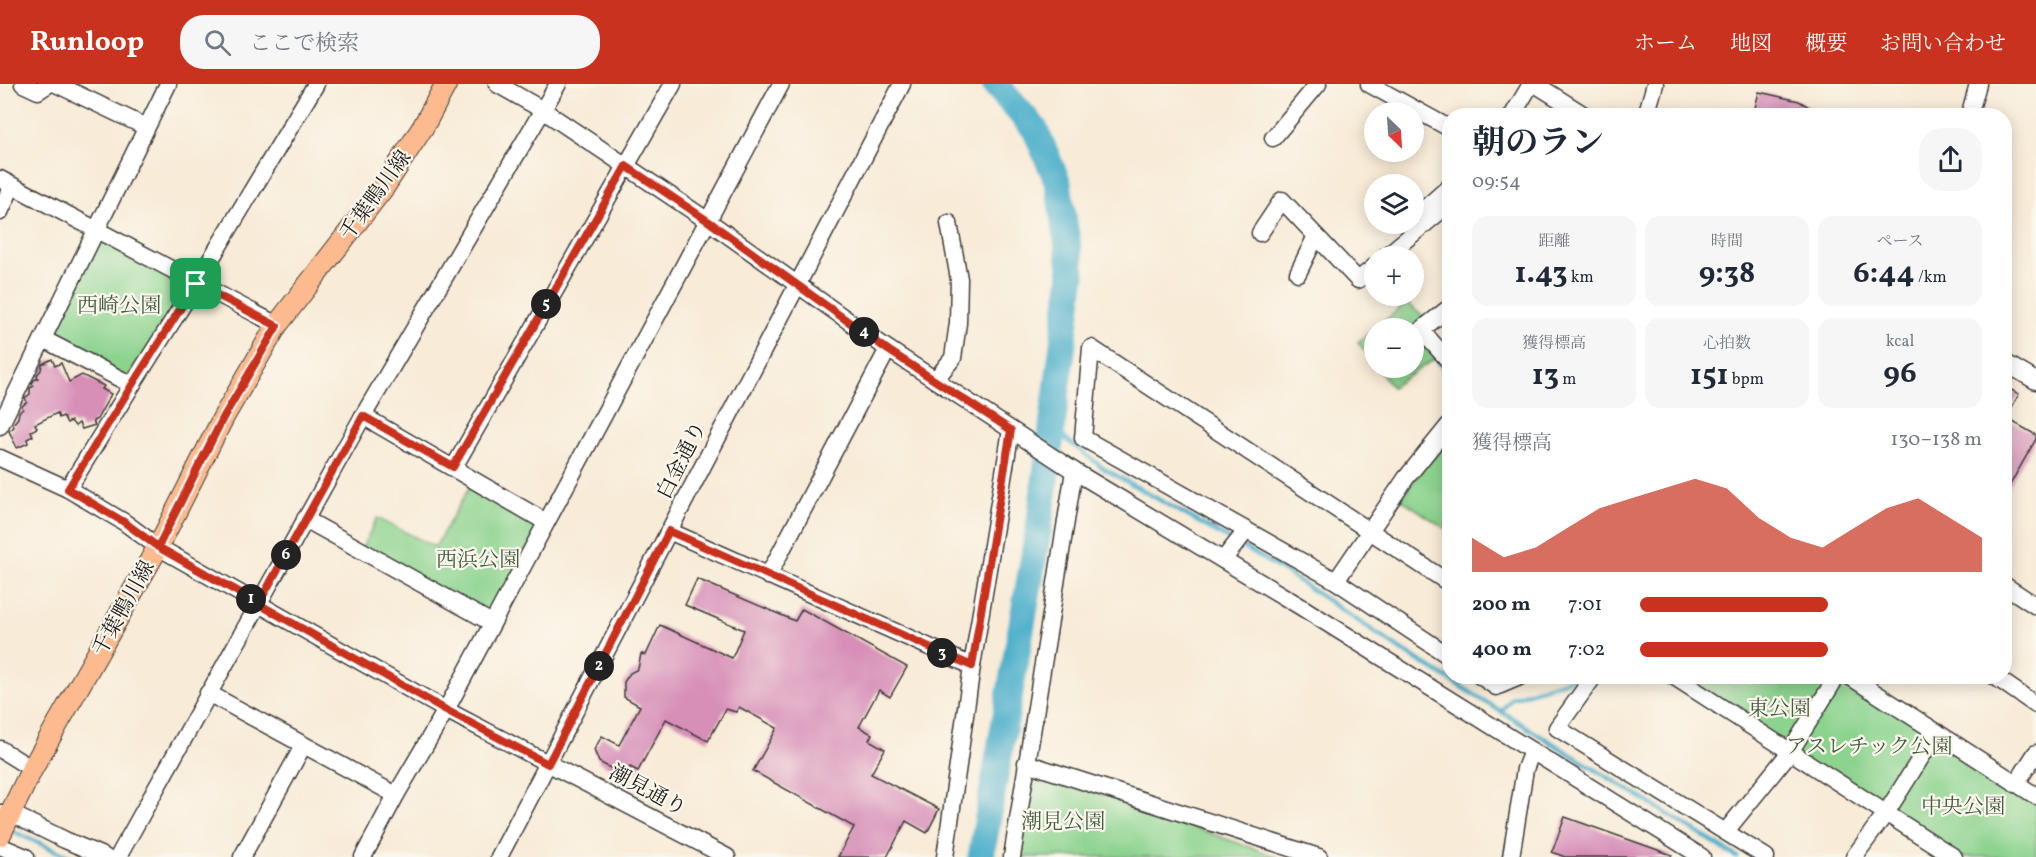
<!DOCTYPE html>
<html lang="ja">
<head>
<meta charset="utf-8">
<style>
	body { margin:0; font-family:Vollkorn,"Noto Serif JP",serif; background:#f6f6f7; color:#1f2937; height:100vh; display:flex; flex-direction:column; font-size:22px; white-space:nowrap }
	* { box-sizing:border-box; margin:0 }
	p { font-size:20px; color:#747a83 }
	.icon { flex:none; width:33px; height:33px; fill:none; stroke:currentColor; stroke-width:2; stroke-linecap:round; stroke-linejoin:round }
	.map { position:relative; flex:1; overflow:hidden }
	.sheet { position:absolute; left:1442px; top:24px; width:570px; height:576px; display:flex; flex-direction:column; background:#fff; border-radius:24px; box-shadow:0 3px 15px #0003 }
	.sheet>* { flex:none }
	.needle { width:39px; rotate:155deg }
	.controls { position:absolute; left:1364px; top:18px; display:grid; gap:12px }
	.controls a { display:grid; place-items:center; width:60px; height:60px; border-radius:50%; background:#fff; box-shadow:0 3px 15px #0003; font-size:30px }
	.pin { position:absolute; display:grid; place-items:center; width:51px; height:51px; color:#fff; margin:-26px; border-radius:12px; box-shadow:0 3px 9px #0006 }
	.km { position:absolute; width:30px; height:30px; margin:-15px; border-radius:50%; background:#222; color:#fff; font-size:16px; line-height:30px; text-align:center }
	.round { display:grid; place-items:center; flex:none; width:63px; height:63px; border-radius:24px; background:#f6f6f7 }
	.summary { display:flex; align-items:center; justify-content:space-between; height:102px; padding:0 30px }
	h1 { font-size:33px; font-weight:700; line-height:45px }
	.stats { display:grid; grid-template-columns:repeat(3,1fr); gap:9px; height:102px; padding:6px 30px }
	.stats div { display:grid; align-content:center; border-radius:15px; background:#f6f6f7; text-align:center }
	.stats b { font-size:30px; font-weight:700 }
	.stats small { font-size:16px; font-weight:400 }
	.stats p { font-size:16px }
	.chart { height:168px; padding:12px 30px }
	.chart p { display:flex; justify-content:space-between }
	.chart svg { width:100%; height:108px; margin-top:6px; fill:#c8321e; opacity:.7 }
	ul { padding:0 30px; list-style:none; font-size:20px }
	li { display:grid; grid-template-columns:96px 72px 1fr; align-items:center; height:45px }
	li i { height:15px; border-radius:8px; background:#c8321e }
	header { display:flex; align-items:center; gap:36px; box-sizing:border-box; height:84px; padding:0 30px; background:#c8321e; color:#fff }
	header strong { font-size:28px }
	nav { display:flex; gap:33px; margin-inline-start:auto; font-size:21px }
	.search { width:420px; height:54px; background:#f6f6f7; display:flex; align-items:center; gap:15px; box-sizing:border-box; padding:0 21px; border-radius:24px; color:#747a83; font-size:22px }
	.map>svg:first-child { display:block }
	.green { fill:#8cd38e; stroke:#547855; stroke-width:1.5 }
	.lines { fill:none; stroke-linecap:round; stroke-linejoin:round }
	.stream { stroke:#4cafcb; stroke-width:4.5 }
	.river { stroke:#4cafcb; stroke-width:27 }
	.building { fill:#d78eb7 }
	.minor-casing { stroke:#3d3b38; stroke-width:19 }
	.major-casing { stroke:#3d3b38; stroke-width:23 }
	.minor { stroke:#fff; stroke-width:16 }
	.major { stroke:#fcba8e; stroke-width:21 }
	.route-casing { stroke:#fff; stroke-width:12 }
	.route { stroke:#c8321e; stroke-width:8 }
	.labels { text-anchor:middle; stroke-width:4.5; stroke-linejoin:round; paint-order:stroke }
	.street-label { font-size:21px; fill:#1c1c1c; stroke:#fbf7ec }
	.park-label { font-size:21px; fill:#435c44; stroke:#fbf7ec }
</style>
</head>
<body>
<header>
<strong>Runloop</strong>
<div class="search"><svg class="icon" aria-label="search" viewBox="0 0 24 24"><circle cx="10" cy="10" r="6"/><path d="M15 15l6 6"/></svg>ここで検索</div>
<nav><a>ホーム</a><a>地図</a><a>概要</a><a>お問い合わせ</a></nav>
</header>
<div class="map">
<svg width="2036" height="773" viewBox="0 0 2036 773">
	<rect width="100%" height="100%" fill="#fbf7ec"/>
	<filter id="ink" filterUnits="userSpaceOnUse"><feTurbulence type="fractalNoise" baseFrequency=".0167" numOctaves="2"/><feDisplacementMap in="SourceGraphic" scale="12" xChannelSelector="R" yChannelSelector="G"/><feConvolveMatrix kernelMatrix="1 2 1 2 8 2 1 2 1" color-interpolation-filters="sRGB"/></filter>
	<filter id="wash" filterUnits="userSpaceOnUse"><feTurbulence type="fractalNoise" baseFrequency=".008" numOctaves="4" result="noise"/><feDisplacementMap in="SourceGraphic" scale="24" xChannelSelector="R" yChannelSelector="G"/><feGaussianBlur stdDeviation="1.35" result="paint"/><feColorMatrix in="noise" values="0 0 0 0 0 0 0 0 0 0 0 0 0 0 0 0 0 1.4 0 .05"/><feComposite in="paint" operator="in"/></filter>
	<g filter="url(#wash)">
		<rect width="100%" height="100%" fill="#f8ebd7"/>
		<g class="green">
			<polygon points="96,145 196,200 132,301 43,255"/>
			<polygon points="1407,219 1431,239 1421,247 1442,270 1392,303 1377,284 1413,284 1413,244 1375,244"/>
			<polygon points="1374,245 1374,279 1358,258"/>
			<polygon points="1449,354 1449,447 1401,415 1417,392"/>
			<polygon points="474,395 546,438 492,539 361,466 377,434 435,463"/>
			<polygon points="1673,593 1849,593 2036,712 2036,773 1954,773"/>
			<polygon points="1042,690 1278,773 1019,773 1033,697"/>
		</g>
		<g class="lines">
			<g class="stream">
				<polyline points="1005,11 1011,0"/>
				<polyline points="1439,279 1449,290"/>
				<polyline points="1052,344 1103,384 1232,457"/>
				<polyline points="1240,461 1282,486 1400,565 1737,773"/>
				<polyline points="1501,627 1512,614 1580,592"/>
				<polyline points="8,745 70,773"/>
			</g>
			<polyline class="river" points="981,773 1039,443 1072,190 1058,99 1035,45 995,0"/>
		</g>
		<g id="blocks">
			<g class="building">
				<polygon points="1759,8 1799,17 1824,32 1753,32"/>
				<polygon points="52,275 55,282 61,279 69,298 82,291 104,302 102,305 111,310 97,335 93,337 95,341 82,345 79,339 75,342 71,337 67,339 63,332 59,334 57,329 35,340 37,344 31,347 33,352 27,355 28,359 17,364 9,347 14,343 13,340 18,334 19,328 23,325 22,322 27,318 25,314 30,310 30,304 34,302 32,300 34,296 38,294 37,291 41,286 42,280"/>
				<polygon points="2004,302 2019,310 2006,334 2036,351 2036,355 2004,411"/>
				<polygon points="697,495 795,537 802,525 907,583 890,613 879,606 859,643 872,650 869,656 885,665 871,690 939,725 927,749 906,737 887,773 838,773 854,743 753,687 777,644 739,623 736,628 726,625 708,657 666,635 638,687 630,683 625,692 599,678 594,666 602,652 619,661 640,622 624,613 624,598 630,589 638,585 641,570 646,571 660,541 732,574 744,546 685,521"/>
				<polygon points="1565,733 1672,771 1671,773 1565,773 1552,768"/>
			</g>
		</g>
	</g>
	<g filter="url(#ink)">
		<use href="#blocks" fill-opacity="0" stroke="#3d3b38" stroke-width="1.5"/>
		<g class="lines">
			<g class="minor-casing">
				<g id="minor">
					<polyline points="23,0 38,7 49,0"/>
					<polyline points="56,0 146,43"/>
					<polyline points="497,0 541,25 626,82 708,137 888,265 1074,387 1298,521 1702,773"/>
					<polyline points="1369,0 1449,44"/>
					<polyline points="1535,0 1586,32"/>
					<polyline points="1512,32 1531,0"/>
					<polyline points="1646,32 1655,0"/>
					<polyline points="1969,32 1978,0"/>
					<polyline points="1273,54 1318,0"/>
					<polyline points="0,95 277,241"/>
					<polyline points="0,128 12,102"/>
					<polyline points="1413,135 1449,103"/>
					<polyline points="1260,149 1282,116 1358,196 1374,183"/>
					<polyline points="1386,172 1449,120"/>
					<polyline points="1298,189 1316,152"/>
					<polyline points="1449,224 1421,246 1449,277"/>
					<polyline points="43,255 132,301"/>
					<polyline points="2004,278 2036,297"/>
					<polyline points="935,296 953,274 958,239 959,195 949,139"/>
					<polyline points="363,332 546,438"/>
					<polyline points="0,342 168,0"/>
					<polyline points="0,374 68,405 124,438 158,463 446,626 727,773"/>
					<polyline points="454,383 673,0"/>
					<polyline points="68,405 132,301 196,200 316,0"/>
					<polyline points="305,435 492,539"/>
					<polyline points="669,447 972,582"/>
					<polyline points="1223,476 1246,447"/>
					<polyline points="768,492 888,265"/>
					<polyline points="1336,497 1406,394 1449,341"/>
					<polyline points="1449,499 1091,264 1083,354 1336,497 1449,572"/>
					<polyline points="2004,501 2036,522"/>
					<polyline points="1480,592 1496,603 1522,592"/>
					<polyline points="1594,592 1557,644 1766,773"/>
					<polyline points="1673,592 1954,773"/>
					<polyline points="1849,592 2036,712"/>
					<polyline points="1994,592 2036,621"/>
					<polyline points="208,609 396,711"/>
					<polyline points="0,665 32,685"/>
					<polyline points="1026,679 1319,773"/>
					<polyline points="2016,700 2036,669"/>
					<polyline points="0,729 10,729 65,756 105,773"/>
					<polyline points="1726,747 1790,668 1837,592"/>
					<polyline points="0,762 26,773"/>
					<polyline points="118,773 363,332 558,0"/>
					<polyline points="242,773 303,662"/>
					<polyline points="363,773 396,711 446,626 781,0"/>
					<polyline points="499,773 902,0"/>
					<polyline points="945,773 972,582 1011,346"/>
					<polyline points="1012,773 1074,387"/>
					<polyline points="1511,773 1525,685 1532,667"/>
					<polyline points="1854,773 1886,729 1937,648"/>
				</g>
			</g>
			<g class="major-casing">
				<polyline id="major" points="0,751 32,685 158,463 223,334 277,241 384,103 423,43 446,0"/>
			</g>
			<use href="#minor" class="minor"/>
			<use href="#major" class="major"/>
		</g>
	</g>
	<g class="lines" filter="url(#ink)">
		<g class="route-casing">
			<polyline id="route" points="196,200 277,242 223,334 158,463 446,626 548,680 669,447 972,582 1011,346 888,266 708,137 626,82 453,383 363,332 259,519 158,463 124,438 68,405 132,301 196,200"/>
		</g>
		<use href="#route" class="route"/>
	</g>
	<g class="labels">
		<g class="street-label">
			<text transform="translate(375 111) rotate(-54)" y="7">千葉鴨川線</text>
			<text transform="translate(681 376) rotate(-63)" y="7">白金通り</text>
			<text transform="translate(123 524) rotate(-61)" y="7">千葉鴨川線</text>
			<text transform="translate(648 706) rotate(28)" y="7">潮見通り</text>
		</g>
		<g class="park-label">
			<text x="119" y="228">西崎公園</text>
			<text x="478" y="482">西浜公園</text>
			<text x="1779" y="631">東公園</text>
			<text x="1869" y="669">アスレチック公園</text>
			<text x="1963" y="729">中央公園</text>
			<text x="1063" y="744">潮見公園</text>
		</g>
	</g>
</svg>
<div class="controls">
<a><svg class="needle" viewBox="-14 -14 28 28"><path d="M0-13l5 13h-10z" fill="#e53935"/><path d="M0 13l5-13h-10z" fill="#747a83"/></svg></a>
<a><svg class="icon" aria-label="layers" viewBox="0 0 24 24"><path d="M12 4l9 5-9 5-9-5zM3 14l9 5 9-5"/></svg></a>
<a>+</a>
<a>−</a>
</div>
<div class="pin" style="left:196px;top:200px;background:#1e9e55"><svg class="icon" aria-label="arrive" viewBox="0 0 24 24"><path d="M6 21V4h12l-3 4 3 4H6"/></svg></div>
<b class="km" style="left:251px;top:515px">1</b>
<b class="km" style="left:599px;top:582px">2</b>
<b class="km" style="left:942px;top:569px">3</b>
<b class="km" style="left:864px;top:248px">4</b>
<b class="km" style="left:546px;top:220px">5</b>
<b class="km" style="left:286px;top:471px">6</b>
<section class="sheet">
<div class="summary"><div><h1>朝のラン</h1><p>09:54</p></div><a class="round"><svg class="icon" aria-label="share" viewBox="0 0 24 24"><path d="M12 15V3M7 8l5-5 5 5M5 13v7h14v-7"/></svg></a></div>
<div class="stats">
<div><p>距離</p><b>1.43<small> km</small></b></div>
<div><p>時間</p><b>9:38</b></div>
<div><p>ペース</p><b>6:44<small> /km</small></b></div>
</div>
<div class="stats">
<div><p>獲得標高</p><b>13<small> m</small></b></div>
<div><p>心拍数</p><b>151<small> bpm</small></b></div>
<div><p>kcal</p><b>96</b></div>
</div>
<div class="chart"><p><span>獲得標高</span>130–138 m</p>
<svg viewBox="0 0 160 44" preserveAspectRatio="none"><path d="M0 44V30L10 38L20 34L30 26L40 18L50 14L60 10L70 6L80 10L90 22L100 30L110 34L120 26L130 18L140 14L150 22L160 30V44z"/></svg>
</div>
<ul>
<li><b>200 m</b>7:01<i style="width:55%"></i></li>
<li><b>400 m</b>7:02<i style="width:55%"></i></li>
</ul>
</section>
</div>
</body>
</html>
